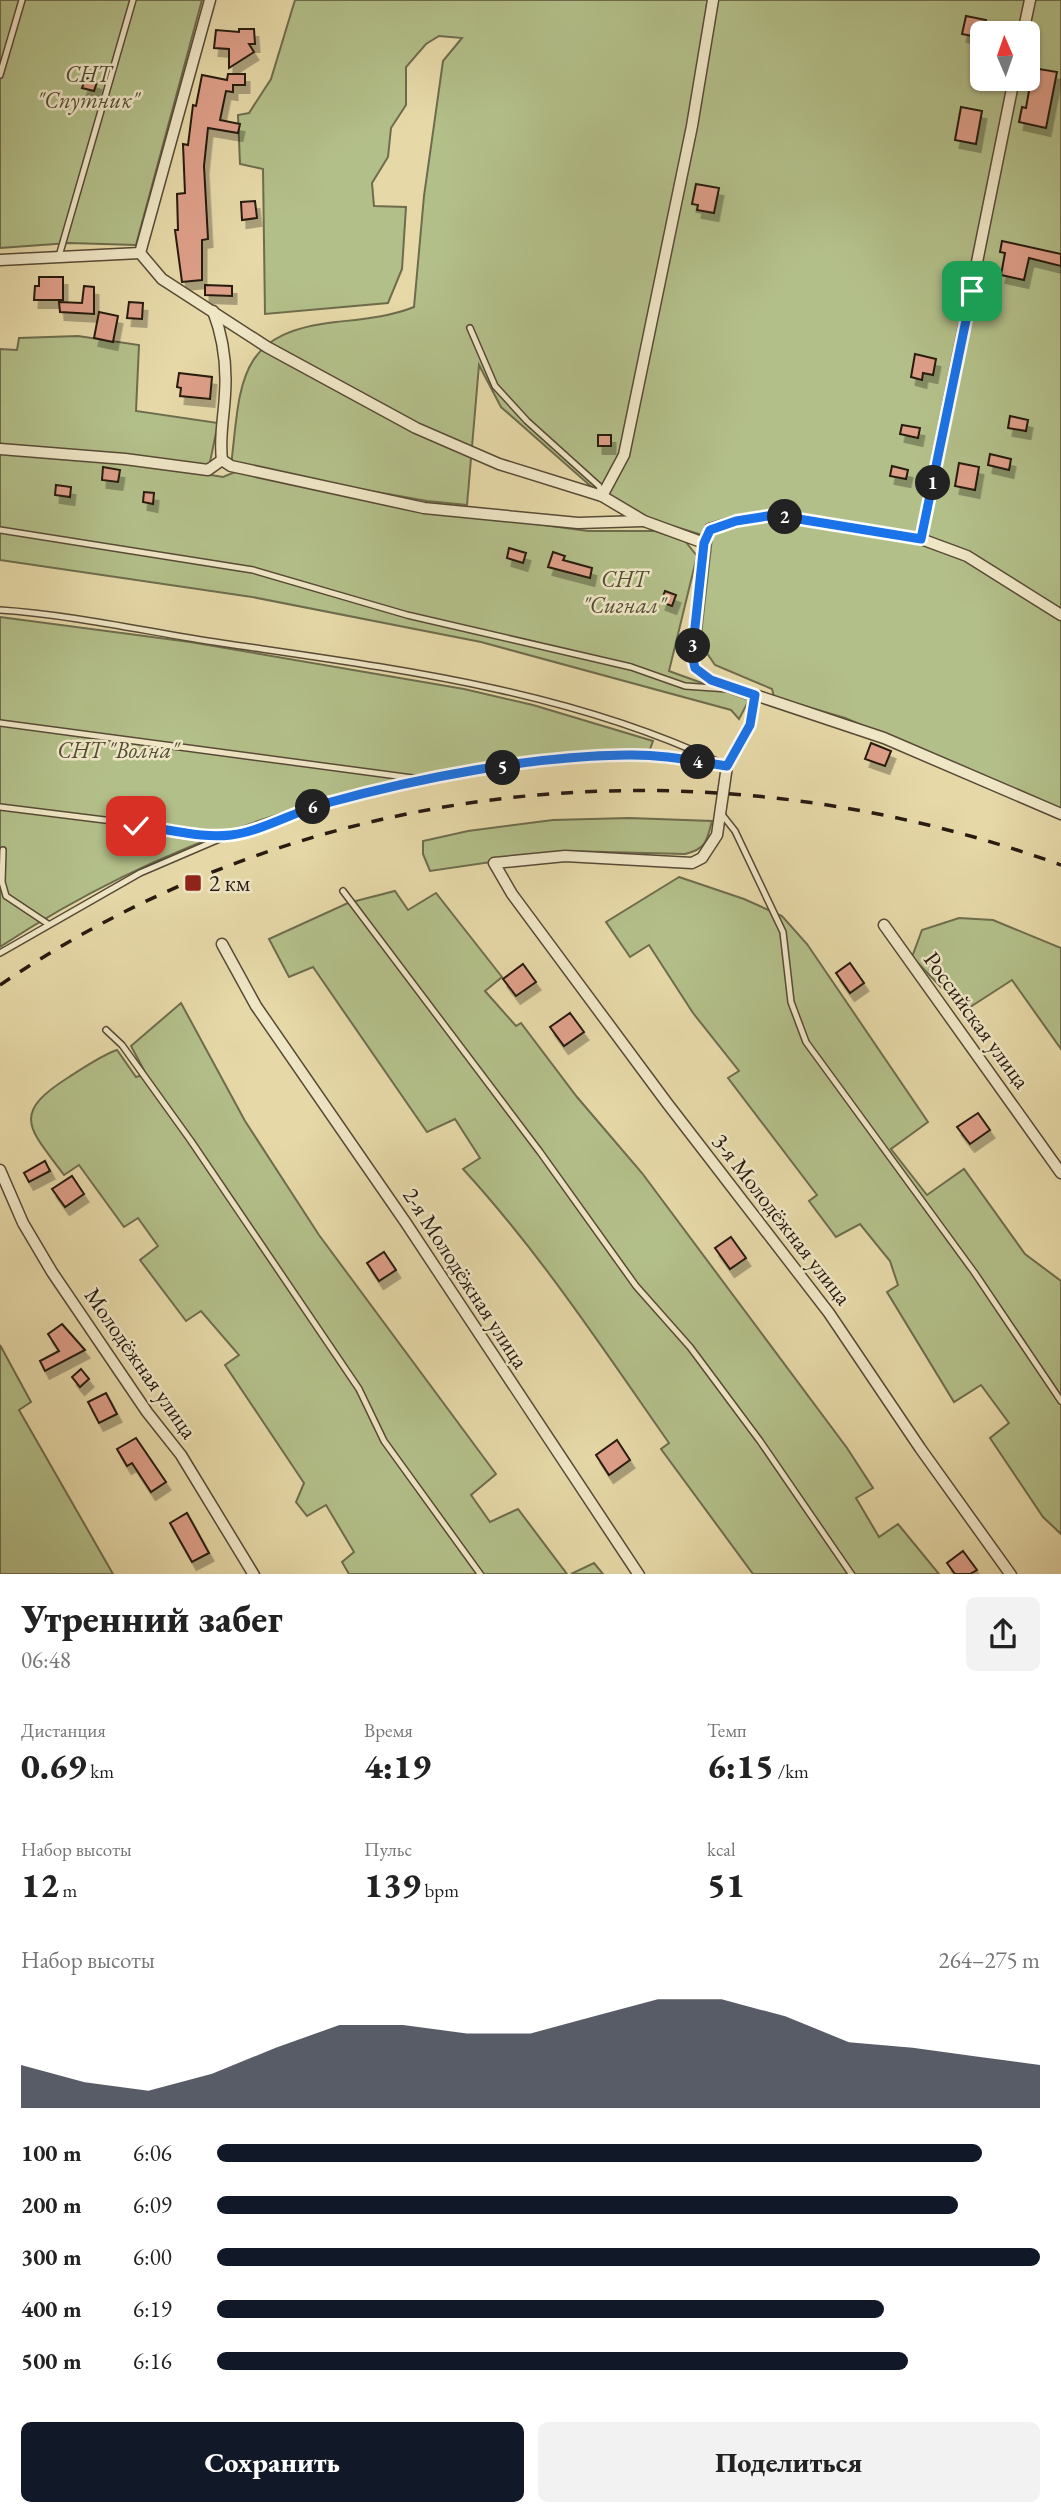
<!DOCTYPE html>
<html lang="ru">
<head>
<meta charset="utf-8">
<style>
	body { margin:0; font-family:"EB Garamond",serif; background:#f2f2f2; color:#222; height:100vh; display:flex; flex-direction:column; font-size:26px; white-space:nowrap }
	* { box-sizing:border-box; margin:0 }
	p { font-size:23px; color:#767676 }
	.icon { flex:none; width:38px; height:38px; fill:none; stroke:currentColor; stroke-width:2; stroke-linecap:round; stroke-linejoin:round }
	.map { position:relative; height:1574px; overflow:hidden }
	.side { display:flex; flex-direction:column; background:#fff; flex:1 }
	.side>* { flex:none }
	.needle { width:46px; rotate:358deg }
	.buttons { position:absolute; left:970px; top:21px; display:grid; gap:14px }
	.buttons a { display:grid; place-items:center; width:70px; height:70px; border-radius:10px; background:#fff; box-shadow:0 2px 5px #0004; font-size:35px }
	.pin { position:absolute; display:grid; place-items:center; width:60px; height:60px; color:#fff; margin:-30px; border-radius:14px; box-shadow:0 4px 10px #0006 }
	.km { position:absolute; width:35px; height:35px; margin:-18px; border-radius:50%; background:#222; color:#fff; font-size:19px; line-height:35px; text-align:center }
	.round { display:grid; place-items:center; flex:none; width:74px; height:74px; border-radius:10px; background:#f2f2f2 }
	.headline { display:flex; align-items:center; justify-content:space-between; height:119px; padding:0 21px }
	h1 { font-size:38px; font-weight:800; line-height:52px }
	.figures { display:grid; grid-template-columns:repeat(3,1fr); gap:10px; height:119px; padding:7px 21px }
	.figures div { display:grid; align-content:center }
	.figures b { font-size:35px; font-weight:800 }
	.figures small { font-size:19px; font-weight:400 }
	.figures p { font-size:19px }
	.chart { height:196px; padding:14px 21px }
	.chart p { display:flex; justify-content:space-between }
	.chart svg { width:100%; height:126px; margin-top:7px; fill:#111827; opacity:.7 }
	.primary-button { display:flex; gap:14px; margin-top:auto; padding:14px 21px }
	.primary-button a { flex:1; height:80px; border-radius:10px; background:#111827; color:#fff; font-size:28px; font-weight:800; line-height:80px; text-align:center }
	.primary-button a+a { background:#f2f2f2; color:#222 }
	ul { padding:0 21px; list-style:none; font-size:23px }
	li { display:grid; grid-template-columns:112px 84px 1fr; align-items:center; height:52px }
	li i { height:18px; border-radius:9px; background:#111827 }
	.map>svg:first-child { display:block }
	.green { fill:#b3bf89; stroke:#6e6c4d; stroke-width:2; fill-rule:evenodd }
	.building { fill:#de9f89; stroke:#281a11; stroke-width:2; filter:url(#shadow) }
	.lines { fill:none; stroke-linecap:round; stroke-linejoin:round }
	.service-casing { stroke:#584a36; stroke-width:8 }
	.minor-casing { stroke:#584a36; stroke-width:13 }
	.service { stroke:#efe6c6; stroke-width:5 }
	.minor { stroke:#efe6c6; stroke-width:10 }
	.rail { stroke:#281a11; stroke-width:3.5; stroke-dasharray:12 12; stroke-linecap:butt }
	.route-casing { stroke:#fff; stroke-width:14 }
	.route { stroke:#1a73e8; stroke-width:9 }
	.poi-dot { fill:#8f2418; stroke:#efe6c6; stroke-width:2.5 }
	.labels { text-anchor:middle; stroke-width:5; stroke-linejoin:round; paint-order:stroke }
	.park-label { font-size:23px; font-style:italic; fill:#524c35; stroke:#efe6c6 }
	.poi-label { font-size:23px; fill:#281a11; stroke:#efe6c6; text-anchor:start }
	.street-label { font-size:23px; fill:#281a11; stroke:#efe6c6 }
</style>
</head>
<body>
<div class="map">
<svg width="1061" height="1575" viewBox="0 0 1061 1575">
	<defs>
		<filter id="shadow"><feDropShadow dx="4.5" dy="8" stdDeviation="0" flood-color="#0004"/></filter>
	</defs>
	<rect width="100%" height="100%" fill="#e6d8a7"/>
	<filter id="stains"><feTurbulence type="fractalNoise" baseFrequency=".00286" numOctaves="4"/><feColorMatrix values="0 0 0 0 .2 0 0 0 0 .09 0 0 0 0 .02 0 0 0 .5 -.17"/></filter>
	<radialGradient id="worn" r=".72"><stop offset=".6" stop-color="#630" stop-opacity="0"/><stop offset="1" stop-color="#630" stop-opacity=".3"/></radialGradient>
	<g class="green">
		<polygon points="0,0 202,0 136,245 69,243 0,248"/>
		<path d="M295,0H1061V809L845,718L774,697L772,689L715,665L700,643L712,538L650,519L595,490L501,407L479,365L467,505L427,501L231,466C241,381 236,333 336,322C363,319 389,317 414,307L424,196L443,61L462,38L439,36L426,44L406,67V105L391,128L388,157L372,183L374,206L406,207L402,269L388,303L265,314L263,169L240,164L238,115L249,113L271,79ZM982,33H1027V79H982Z"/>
		<polygon points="78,336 139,345 136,411 218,423 209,467 61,449 56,457 135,463 223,477 235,472 498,519 588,531 655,531 685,541 697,556 669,671 749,700 739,719 731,710 481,642 252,597 0,560 0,349 17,350 19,338"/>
		<path d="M0,617L190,642L464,689L533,705L653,741L649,752C604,747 556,756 511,762C330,787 154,845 0,947Z"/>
		<path d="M629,818L712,821C707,841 706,849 685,854L566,851L430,871L423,854V841L468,831L553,820Z"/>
		<polygon points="679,877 744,899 782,916 807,944 928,1122 891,1149 927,1195 964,1169 1025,1254 1061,1281 1061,1534 1043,1517 990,1438 1009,1423 981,1385 954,1402 887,1292 898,1285 890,1261 860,1224 836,1237 809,1201 817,1195 728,1078 739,1071 693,1013 649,945 630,957 606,922"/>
		<path d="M395,891L408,910L436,893L502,977L485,991L516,1026L521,1023L577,1097L642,1173L847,1448L873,1488L856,1498L879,1537L898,1524L939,1574H753L661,1449L669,1443C604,1350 540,1253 463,1169L480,1158L455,1119L427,1132L313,967L289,977L269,939L348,903Z"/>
		<polygon points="959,918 993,920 1061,948 1061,1049 1012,980 964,1011 912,957 922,930"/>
		<path d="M181,1003L245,1121L319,1235L496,1474L471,1495L490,1522L518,1509L567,1574H349L342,1562L354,1552L326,1505L307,1516L296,1502L304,1483L225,1365L239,1355L201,1311L186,1321L140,1260L158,1246L138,1218L124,1227L79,1165L64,1175C29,1128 10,1114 69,1077C85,1067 100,1056 117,1050L136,1077L146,1074L131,1046Z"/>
		<polygon points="0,1345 31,1402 19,1410 113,1574 0,1574"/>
		<polygon points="594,1563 603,1574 571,1574"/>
	</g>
	<g class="building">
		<polygon points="966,16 986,20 982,38 962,34"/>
		<polygon points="239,29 254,29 255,44 249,44 254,52 229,68 229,49 214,48 216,30 239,32"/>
		<polygon points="1033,68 1057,72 1046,128 1019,122 1022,107 1026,108"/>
		<polygon points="228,74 245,74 245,85 233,85 233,92 226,91 220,120 240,124 238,133 208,128 204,166 208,239 202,240 202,280 182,282 175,230 178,230 177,194 185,193 183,144 188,145 193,105 196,106 202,75 227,80"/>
		<polygon points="86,78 97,82 94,91 82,88"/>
		<polygon points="961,107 982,111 976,144 955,140"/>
		<polygon points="696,184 719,188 714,213 697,210 698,205 692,204"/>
		<polygon points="255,201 257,218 242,220 241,202"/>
		<polygon points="1002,241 1061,254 1061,266 1029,258 1024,280 1001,275 1005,253 1000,252"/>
		<polygon points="39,277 63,277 63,300 34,300 35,286 39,286"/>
		<polygon points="205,285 232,286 232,296 205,295"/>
		<polygon points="84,286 94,287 94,314 60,312 59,302 82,303"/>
		<polygon points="129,302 143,303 142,319 127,318"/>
		<polygon points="99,312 118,316 113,342 94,338"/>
		<polygon points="915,354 936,359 933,375 923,373 922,380 911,377"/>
		<polygon points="179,373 212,377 210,399 180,396 181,388 177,387"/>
		<polygon points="1010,416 1028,420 1026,431 1008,428"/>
		<polygon points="902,425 920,428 918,438 900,434"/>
		<rect x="598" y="435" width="13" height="11"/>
		<polygon points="990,454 1011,459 1009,470 988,465"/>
		<polygon points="959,463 979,467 975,490 955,486"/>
		<polygon points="892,466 908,470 906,479 890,476"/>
		<polygon points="103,467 120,470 118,482 102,480"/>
		<polygon points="56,485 71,487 70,497 55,495"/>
		<polygon points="144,492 154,493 153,504 143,502"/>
		<polygon points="509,548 526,553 523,563 507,558"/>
		<polygon points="553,552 565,556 563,560 592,568 590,578 548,567"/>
		<polygon points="665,591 676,595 672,606 661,602"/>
		<polygon points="871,743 891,751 885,766 865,759"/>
		<polygon points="850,963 864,983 850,993 836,973"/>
		<polygon points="523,964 536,982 516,996 503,979"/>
		<polygon points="570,1013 584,1032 564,1046 550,1027"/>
		<polygon points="978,1113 990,1130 970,1144 957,1127"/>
		<polygon points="45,1161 50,1171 29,1182 24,1173"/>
		<polygon points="72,1176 84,1194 65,1207 52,1189"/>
		<polygon points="731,1237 746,1258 730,1269 715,1248"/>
		<polygon points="384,1252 396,1270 379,1281 367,1263"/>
		<polygon points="62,1324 85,1350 45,1371 40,1361 59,1351 48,1334"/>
		<polygon points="81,1369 89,1379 80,1387 72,1377"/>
		<polygon points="106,1393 117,1414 99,1423 88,1402"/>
		<polygon points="136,1438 166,1482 151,1492 132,1463 127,1466 117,1449"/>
		<polygon points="617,1440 630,1460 609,1475 596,1455"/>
		<polygon points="187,1513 209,1553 192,1562 170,1523"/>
		<polygon points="963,1551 977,1570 970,1574 955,1574 947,1563"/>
	</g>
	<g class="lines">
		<g class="service-casing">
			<g id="service">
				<polyline points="0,75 22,0"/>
				<polyline points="59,256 133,0"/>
				<polyline points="470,328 495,386 527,421 599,486 601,493"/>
				<polyline points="0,530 253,570 407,615 631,667 685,686 728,689"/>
				<path d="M0,610C74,615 148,632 221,643C390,668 565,689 721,763"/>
				<polyline points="0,723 420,779"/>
				<polyline points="0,807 177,829 184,833 228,835"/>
				<polyline points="720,812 735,831 783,932 791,1002 806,1042 974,1272 1061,1401"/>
				<polyline points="3,850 2,882 6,896 48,924"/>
				<polyline points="343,891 540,1152 636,1286 690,1347 760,1441 852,1575"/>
				<polyline points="0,953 140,873 224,837 325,803 425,780 527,764 625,755 727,766"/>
				<polyline points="106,1030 122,1045 191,1141 359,1389 384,1441 481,1575"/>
			</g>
		</g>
		<g class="minor-casing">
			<g id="minor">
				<polyline points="1023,33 1030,0"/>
				<polyline points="140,253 162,279 267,347 416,428 499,464 602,496 644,521 704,543"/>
				<polyline points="140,253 210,0"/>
				<polyline points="0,260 140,253"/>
				<path d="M213,311C223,337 227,365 225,394C224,416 219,438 222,460L231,466L424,508L578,523L642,521"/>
				<polyline points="0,449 125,459 208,470 222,460"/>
				<polyline points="602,496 624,455 692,126 713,0"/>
				<polyline points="921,539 1014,79"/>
				<polyline points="755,695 884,738 1061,814"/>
				<polyline points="884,925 1061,1173"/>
				<polyline points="222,944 256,1006 406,1223 639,1575"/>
				<polyline points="0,1170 23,1223 52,1272 147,1412 181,1455 254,1575"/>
				<polyline points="1011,1575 920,1448 829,1313 667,1103 512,894 494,863 565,856 692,863 702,858 717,835 727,766 750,725 755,695 711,680 695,668 692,655 704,543 710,529 736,521 774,515 921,539 967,556 1061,615"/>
			</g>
		</g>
		<use href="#service" class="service"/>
		<use href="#minor" class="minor"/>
		<path class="rail" d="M0,985C314,772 707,737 1061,865"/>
	</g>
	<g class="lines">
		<g class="route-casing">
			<path id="route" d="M136,826C168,828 199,839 231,835C263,831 295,811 327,803C418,778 532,756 627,755C660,754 694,761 727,766L750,725L755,695L711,680L695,668L692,655L704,543L710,530L736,521L774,515L921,539L972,291"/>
		</g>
		<use href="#route" class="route"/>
	</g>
	<rect class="poi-dot" x="184" y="874" width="18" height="18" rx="3.5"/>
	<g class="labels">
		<g class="park-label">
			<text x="88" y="82">СНТ<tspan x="88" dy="26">"Спутник"</tspan></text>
			<text x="624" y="587">СНТ<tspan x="624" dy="26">"Сигнал"</tspan></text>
			<text x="118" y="758">СНТ "Волна"</text>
		</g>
		<g class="poi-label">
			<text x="209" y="891">2 км</text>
		</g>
		<g class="street-label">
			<text transform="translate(977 1020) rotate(54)" y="8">Российская улица</text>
			<text transform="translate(782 1219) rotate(52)" y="8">3-я Молодёжная улица</text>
			<text transform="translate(466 1278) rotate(57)" y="8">2-я Молодёжная улица</text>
			<text transform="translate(141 1363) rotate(55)" y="8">Молодёжная улица</text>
		</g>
	</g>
	<rect width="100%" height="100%" filter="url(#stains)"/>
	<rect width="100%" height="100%" fill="url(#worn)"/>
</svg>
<div class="buttons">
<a><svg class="needle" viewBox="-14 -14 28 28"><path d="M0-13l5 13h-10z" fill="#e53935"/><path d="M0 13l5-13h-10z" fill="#767676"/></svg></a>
</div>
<div class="pin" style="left:972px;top:291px;background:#1e9e55"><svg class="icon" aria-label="arrive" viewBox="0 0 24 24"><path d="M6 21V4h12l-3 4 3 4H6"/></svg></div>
<div class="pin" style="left:136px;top:826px;background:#d93025"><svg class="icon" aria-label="check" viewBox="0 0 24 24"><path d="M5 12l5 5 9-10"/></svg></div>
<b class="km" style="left:933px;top:483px">1</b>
<b class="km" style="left:785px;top:517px">2</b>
<b class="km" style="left:693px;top:646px">3</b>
<b class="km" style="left:698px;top:762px">4</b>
<b class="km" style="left:503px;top:768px">5</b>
<b class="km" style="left:313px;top:807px">6</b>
</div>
<section class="side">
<div class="headline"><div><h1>Утренний забег</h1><p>06:48</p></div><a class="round"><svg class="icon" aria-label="share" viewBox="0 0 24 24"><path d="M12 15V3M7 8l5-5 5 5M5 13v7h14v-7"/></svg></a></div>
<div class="figures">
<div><p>Дистанция</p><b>0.69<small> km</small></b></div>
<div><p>Время</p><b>4:19</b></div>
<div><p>Темп</p><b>6:15<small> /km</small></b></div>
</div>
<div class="figures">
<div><p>Набор высоты</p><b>12<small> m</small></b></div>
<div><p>Пульс</p><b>139<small> bpm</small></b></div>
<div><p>kcal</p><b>51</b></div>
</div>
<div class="chart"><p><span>Набор высоты</span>264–275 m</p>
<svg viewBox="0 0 160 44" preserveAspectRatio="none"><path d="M0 44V29L10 35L20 38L30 32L40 23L50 15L60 15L70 18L80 18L90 12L100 6L110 6L120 12L130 21L140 23L150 26L160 29V44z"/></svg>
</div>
<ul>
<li><b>100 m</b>6:06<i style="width:93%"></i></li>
<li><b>200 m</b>6:09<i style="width:90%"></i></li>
<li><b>300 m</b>6:00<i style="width:100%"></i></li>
<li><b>400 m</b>6:19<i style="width:81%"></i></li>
<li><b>500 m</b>6:16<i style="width:84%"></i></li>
</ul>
<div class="primary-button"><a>Сохранить</a><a>Поделиться</a></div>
</section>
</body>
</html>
